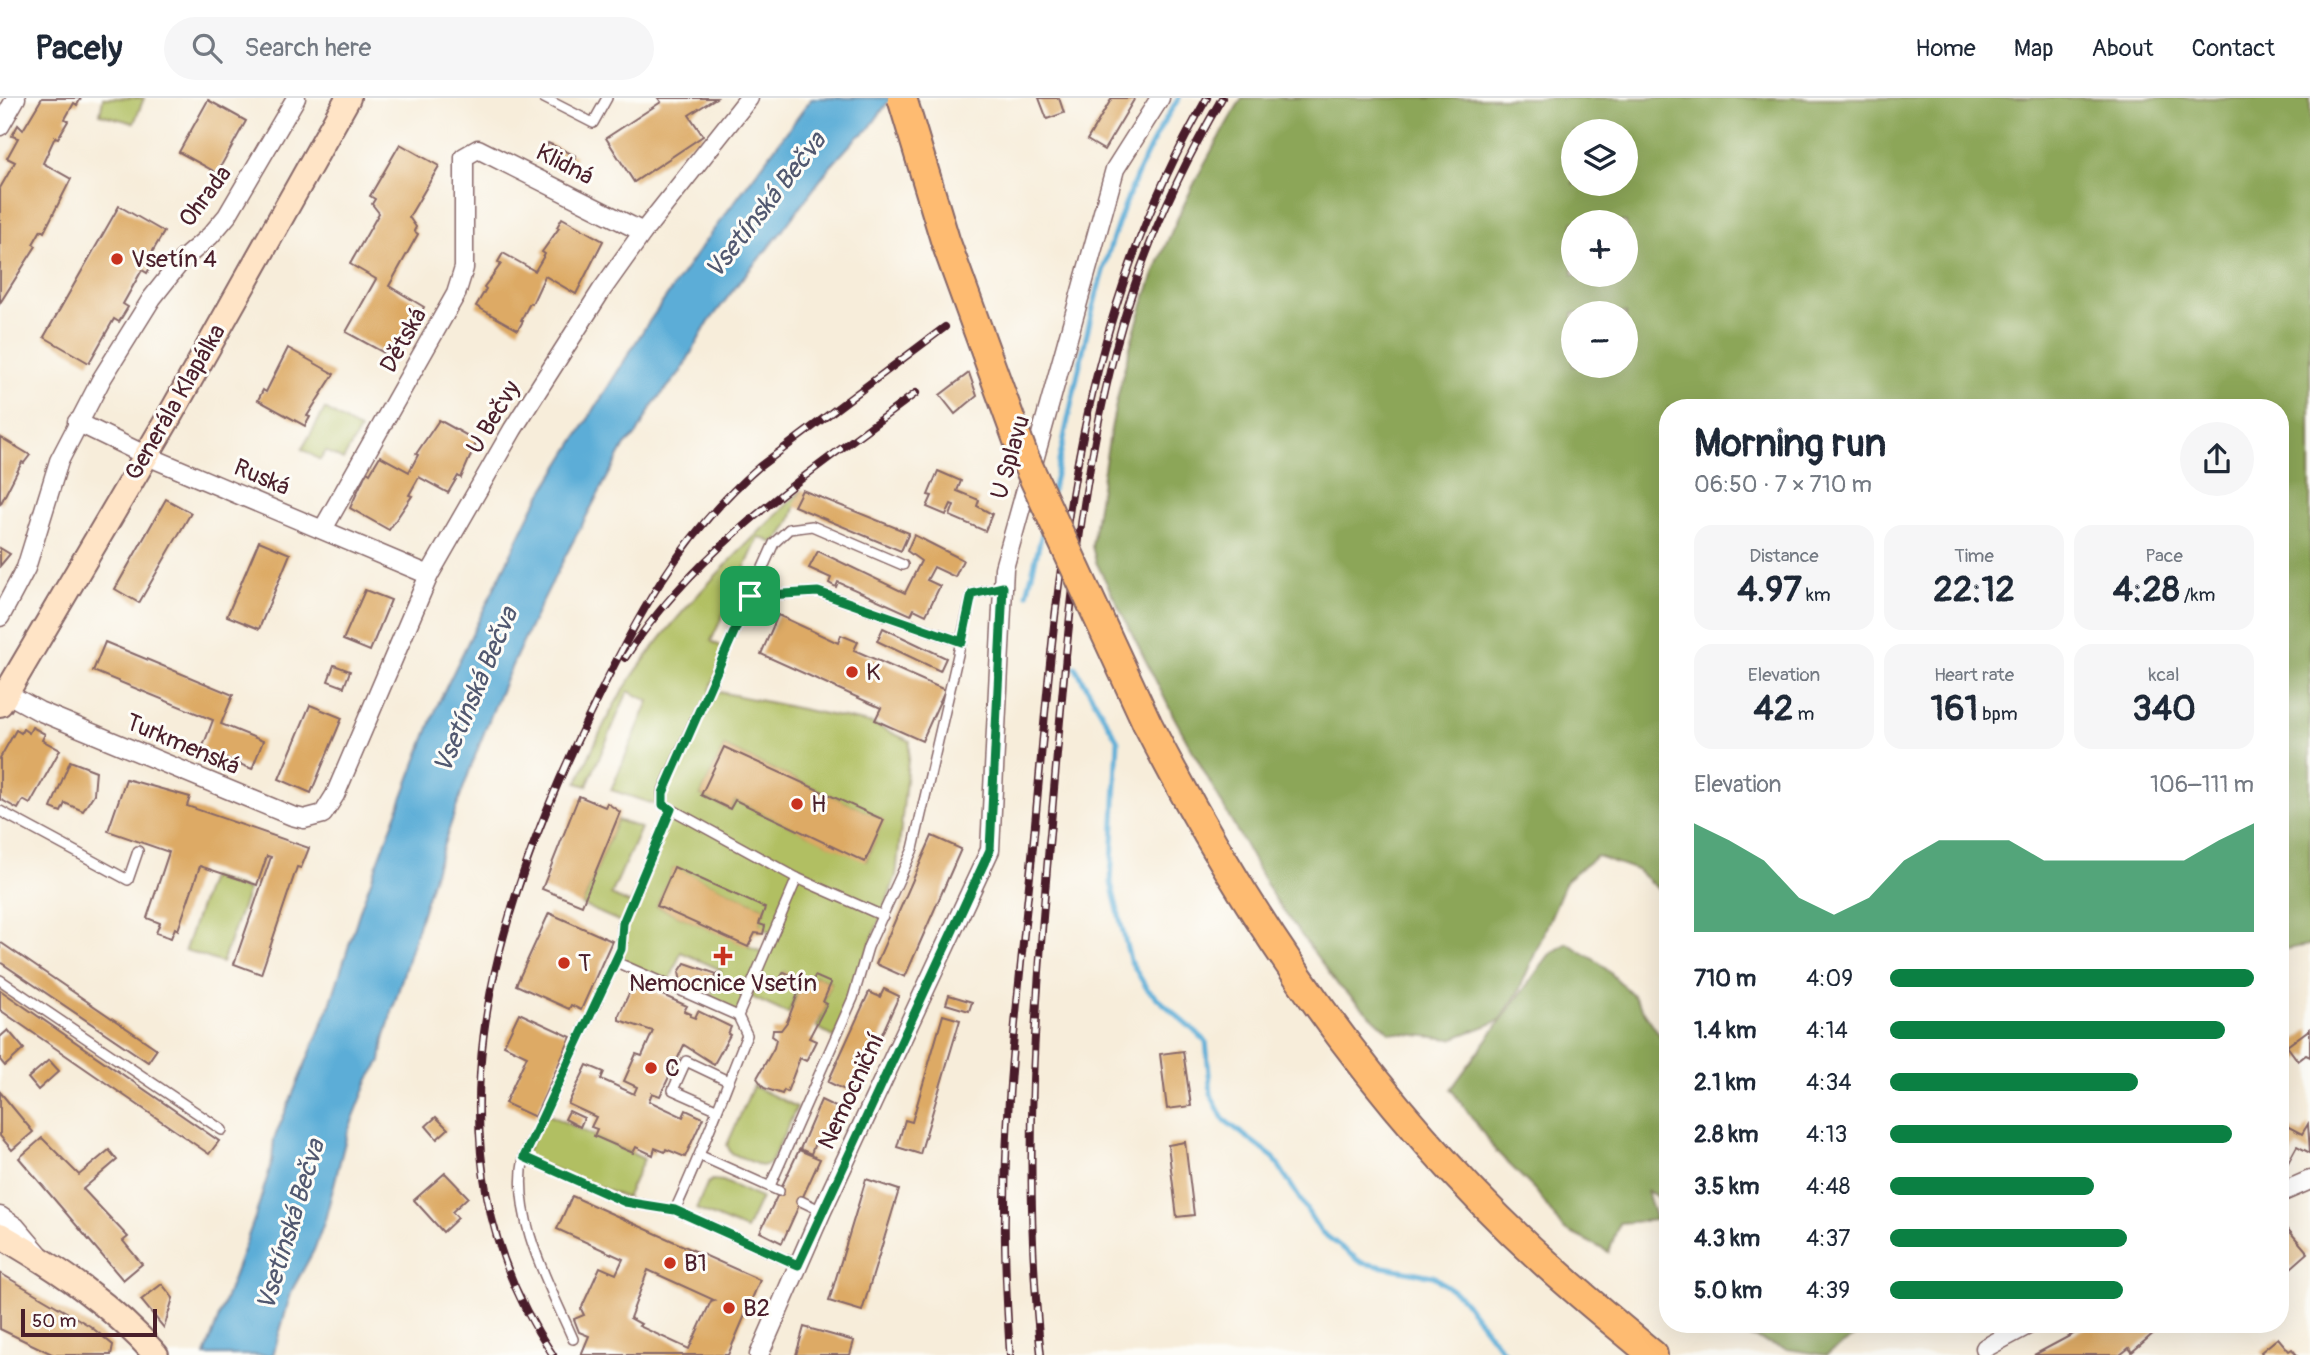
<!DOCTYPE html>
<html lang="en">
<head>
<meta charset="utf-8">
<style>
	body { margin:0; font-family:Pangolin,sans-serif; background:#f6f6f7; color:#1f2937; height:100vh; display:flex; flex-direction:column; font-size:26px; white-space:nowrap }
	* { box-sizing:border-box; margin:0 }
	p { font-size:23px; color:#747a83 }
	.icon { flex:none; width:38px; height:38px; fill:none; stroke:currentColor; stroke-width:2; stroke-linecap:round; stroke-linejoin:round }
	.map { position:relative; flex:1; overflow:hidden }
	.side { position:absolute; left:1659px; top:301px; width:630px; height:934px; display:flex; flex-direction:column; background:#fff; border-radius:28px; box-shadow:0 7px 28px #0002 }
	.side>* { flex:none }
	.buttons { position:absolute; left:1561px; top:21px; display:grid; gap:14px }
	.buttons a { display:grid; place-items:center; width:77px; height:77px; border-radius:50%; background:#fff; box-shadow:0 7px 28px #0002; font-size:35px }
	.scale { position:absolute; left:21px; bottom:18px; width:136px; box-sizing:border-box; padding-left:7px; border:4px solid #4a1f2b; border-top:0; font-size:19px; line-height:24px; white-space:nowrap; color:#4a1f2b; -webkit-text-stroke:5px #fdfcf7; paint-order:stroke }
	.pin { position:absolute; display:grid; place-items:center; width:60px; height:60px; color:#fff; margin:-30px; border-radius:14px; box-shadow:0 4px 10px #0006 }
	.round { display:grid; place-items:center; flex:none; width:74px; height:74px; border-radius:37px; background:#f6f6f7 }
	.overview { display:flex; align-items:center; justify-content:space-between; height:119px; padding:0 35px }
	h1 { font-size:38px; font-weight:700; line-height:52px }
	.stats { display:grid; grid-template-columns:repeat(3,1fr); gap:10px; height:119px; padding:7px 35px }
	.stats div { display:grid; align-content:center; border-radius:18px; background:#f6f6f7; text-align:center }
	.stats b { font-size:35px; font-weight:700 }
	.stats small { font-size:19px; font-weight:400 }
	.stats p { font-size:19px }
	.chart { height:196px; padding:14px 35px }
	.chart p { display:flex; justify-content:space-between }
	.chart svg { width:100%; height:126px; margin-top:7px; fill:#0b8043; opacity:.7 }
	ul { padding:0 35px; list-style:none; font-size:23px }
	li { display:grid; grid-template-columns:112px 84px 1fr; align-items:center; height:52px }
	li i { height:18px; border-radius:9px; background:#0b8043 }
	header { display:flex; align-items:center; gap:42px; box-sizing:border-box; height:98px; padding:0 35px; background:#fff; border-bottom:2px solid #e0e1e3 }
	header strong { font-size:33px }
	nav { display:flex; gap:38px; margin-inline-start:auto; font-size:24px }
	.search { width:490px; height:63px; background:#f6f6f7; display:flex; align-items:center; gap:18px; box-sizing:border-box; padding:0 24px; border-radius:38px; color:#747a83; font-size:26px }
	.map>svg:first-child { display:block }
	.green { fill:#b1bf62; stroke:#7e6f46; stroke-width:2; fill-rule:evenodd }
	.forest { fill:#8ca658; stroke:#6b6242; stroke-width:2; fill-rule:evenodd }
	.water { fill:#5cadd7; stroke:#536681; stroke-width:2 }
	.lines { fill:none; stroke-linecap:round; stroke-linejoin:round }
	.stream { stroke:#5cadd7; stroke-width:5 }
	.building { fill:#ddaa65; fill-rule:evenodd }
	.lane-casing { stroke:#876768; stroke-width:12 }
	.street-casing { stroke:#876768; stroke-width:21 }
	.secondary-casing { stroke:#876768; stroke-width:28 }
	.primary-casing { stroke:#876768; stroke-width:32 }
	.lane { stroke:#fff; stroke-width:9 }
	.street { stroke:#fff; stroke-width:18 }
	.secondary { stroke:#ffe4c6; stroke-width:24 }
	.primary { stroke:#febb71; stroke-width:28 }
	.rail-casing { stroke:#4a1f2b; stroke-width:8 }
	.rail { stroke:#fdfcf7; stroke-width:5; stroke-dasharray:16; stroke-linecap:butt }
	.primary-bridge-casing { stroke:#876768; stroke-width:32; stroke-linecap:butt }
	.primary-bridge { stroke:#febb71; stroke-width:28 }
	.route-casing { stroke:#fff; stroke-width:14 }
	.route { stroke:#0b8043; stroke-width:9 }
	.poi-dot { fill:#c8321e; stroke:#fdfcf7; stroke-width:2.5 }
	.labels { text-anchor:middle; stroke-width:6; stroke-linejoin:round; paint-order:stroke }
	.street-label { font-size:24px; fill:#4a1f2b; stroke:#fdfcf7 }
	.poi-label { font-size:24px; fill:#4a1f2b; stroke:#fdfcf7; text-anchor:start }
	.water-label { font-size:26px; font-style:italic; fill:#515870; stroke:#fdfcf7 }
</style>
</head>
<body>
<header>
<strong>Pacely</strong>
<div class="search"><svg class="icon" aria-label="search" viewBox="0 0 24 24"><circle cx="10" cy="10" r="6"/><path d="M15 15l6 6"/></svg>Search here</div>
<nav><a>Home</a><a>Map</a><a>About</a><a>Contact</a></nav>
</header>
<div class="map">
<svg width="2310" height="1257" viewBox="0 0 2310 1257">
	<rect width="100%" height="100%" fill="#fdfcf7"/>
	<filter id="ink" filterUnits="userSpaceOnUse"><feTurbulence type="fractalNoise" baseFrequency=".0143" numOctaves="2"/><feDisplacementMap in="SourceGraphic" scale="14" xChannelSelector="R" yChannelSelector="G"/><feConvolveMatrix kernelMatrix="1 2 1 2 8 2 1 2 1" color-interpolation-filters="sRGB"/></filter>
	<filter id="wash" filterUnits="userSpaceOnUse"><feTurbulence type="fractalNoise" baseFrequency=".00686" numOctaves="4" result="noise"/><feDisplacementMap in="SourceGraphic" scale="28" xChannelSelector="R" yChannelSelector="G"/><feGaussianBlur stdDeviation="1.57" result="paint"/><feColorMatrix in="noise" values="0 0 0 0 0 0 0 0 0 0 0 0 0 0 0 0 0 1.4 0 .05"/><feComposite in="paint" operator="in"/></filter>
	<g filter="url(#wash)">
		<rect width="100%" height="100%" fill="#f7edda"/>
		<g class="green">
			<polygon points="103,0 144,0 134,25 100,16"/>
			<polygon points="325,311 360,332 343,362 326,353 320,362 302,351"/>
			<path d="M802,392C791,415 794,427 774,445L759,439L711,543L726,551L710,592L873,626L910,643L896,778L835,940L817,929L827,907L823,904L831,885L815,878L811,886L784,874L781,881L800,890L788,916L747,897L738,918L708,904L721,872L681,854L668,887L616,864L623,825L582,807L617,722L641,730L611,797L631,806L671,712L611,692L649,603L628,593L587,688L577,685C592,652 607,616 628,585C676,513 740,452 802,392ZM724,649L883,722L866,763L735,702L730,711L701,697ZM674,770L765,810L759,826L773,837L764,855L657,808Z"/>
			<polygon points="210,779 248,792 222,865 185,852"/>
			<polygon points="753,988 797,1009 770,1066 761,1068 731,1055 727,1047"/>
			<polygon points="545,1015 644,1061 626,1100 524,1059"/>
			<polygon points="712,1082 723,1083 761,1100 746,1132 696,1111 707,1086"/>
		</g>
		<g class="forest">
			<path d="M1242,0H2310V847L2280,852V310H1668V800L1637,772L1597,758L1567,781L1518,895L1499,923L1451,941L1389,934L1338,887L1274,800L1174,619L1096,464L1092,448C1103,374 1114,299 1136,228C1161,147 1198,72 1242,0ZM1573,33H1626V86H1573ZM1573,124H1626V177H1573ZM1573,215H1626V268H1573Z"/>
			<polygon points="1567,845 1601,866 1632,896 1668,949 1668,1104 1647,1093 1656,1122 1619,1125 1609,1154 1563,1131 1536,1093 1496,1053 1451,991 1549,857"/>
			<polygon points="1714,1227 1873,1227 1826,1257 1787,1251"/>
		</g>
		<path class="water" d="M812,0H891L868,32L857,39L830,69L779,137L741,182L706,228L680,275L653,306L637,336L625,347C584,422 544,496 509,574C457,693 421,817 384,941L381,963L369,981L347,1036L325,1122L314,1152L292,1192L273,1257H205L255,1119L272,1064L274,1041L330,907L361,809L438,606L534,408L646,228L706,142Z"/>
		<g class="lines">
			<g class="stream">
				<path d="M1052,394C1083,263 1102,113 1179,0"/>
				<polyline points="1027,496 1044,427"/>
				<polyline points="1075,569 1118,643 1111,785 1130,862 1147,891 1206,943 1211,997 1223,1021 1274,1060 1320,1133 1362,1165 1433,1178 1460,1198 1506,1257"/>
			</g>
		</g>
		<g id="blocks">
			<g class="building">
				<polygon points="42,0 81,0 77,7 74,5 65,21 68,23 58,40 55,39 43,65 71,81 44,134 41,132 33,146 36,148 0,205 0,90 15,64 7,60 18,40 12,38 18,27 23,32"/>
				<polygon points="658,0 716,0 689,17 703,38 634,84 606,40 661,4"/>
				<polygon points="1039,0 1059,0 1064,15 1047,21"/>
				<polygon points="1112,0 1135,0 1104,52 1087,42"/>
				<polygon points="208,2 246,23 217,75 179,54"/>
				<polygon points="548,45 576,58 571,68 544,55"/>
				<polygon points="400,46 439,68 409,119 416,129 414,133 418,136 389,188 424,209 395,261 346,234 376,181 350,166 379,115 372,106 375,101 370,98"/>
				<polygon points="119,108 164,134 151,156 156,159 147,175 142,172 123,206 128,209 119,224 114,221 89,265 44,239"/>
				<polygon points="562,120 603,143 576,196 545,178 532,206 530,205 521,222 523,223 518,232 476,208 486,191 484,189 501,166 498,164 503,155 535,173 545,156 542,154 559,130 557,129"/>
				<polygon points="288,250 334,276 307,318 310,319 305,328 258,302 263,292 266,294"/>
				<polygon points="969,275 977,298 955,316 940,297"/>
				<polygon points="439,322 477,343 461,380 458,378 448,395 419,379 409,397 412,398 389,432 350,410 367,373 370,375 380,358 409,374 418,357 416,356"/>
				<polygon points="0,339 30,357 24,365 22,364 0,407"/>
				<polygon points="938,373 961,383 957,393 979,402 977,408 992,416 985,433 950,418 954,407 951,406 946,417 927,409 932,398 928,397"/>
				<polygon points="802,392 909,435 901,453 794,408"/>
				<polygon points="166,401 191,415 139,505 115,491"/>
				<polygon points="914,437 963,462 955,479 934,469 927,482 940,488 926,517 914,511 911,517 838,484 836,489 829,485 831,480 809,470 818,453 905,495 921,463 907,453"/>
				<polygon points="259,443 290,456 259,531 227,518"/>
				<polygon points="0,450 10,456 0,468"/>
				<polygon points="365,492 391,502 370,553 343,542"/>
				<polygon points="778,517 838,545 841,537 858,544 854,552 945,592 922,643 875,622 881,610 761,556"/>
				<polygon points="883,530 946,560 940,573 877,543"/>
				<polygon points="105,544 233,597 221,626 263,643 252,671 202,651 213,622 93,573"/>
				<polygon points="334,567 350,573 344,589 328,583"/>
				<polygon points="310,607 342,620 311,695 279,681"/>
				<polygon points="32,629 45,636 42,642 60,652 30,706 23,702 18,711 0,701 0,660 16,632 21,635 23,631 29,635"/>
				<polygon points="724,649 884,722 865,764 735,702 730,711 701,697"/>
				<polygon points="70,663 96,673 94,696 83,713 65,705 61,714 51,710"/>
				<polygon points="126,681 190,699 187,708 309,750 301,770 297,769 261,876 234,866 271,759 267,758 257,787 200,768 178,832 175,830 171,840 156,835 160,825 147,820 169,754 108,733"/>
				<polygon points="579,698 605,709 607,705 620,714 582,807 542,791"/>
				<polygon points="932,738 961,751 905,879 876,866"/>
				<polygon points="674,769 765,810 759,826 765,828 763,836 755,835 748,849 657,808"/>
				<polygon points="549,815 612,843 581,912 571,907 569,911 516,887"/>
				<polygon points="0,844 157,951 148,964 0,864"/>
				<polygon points="685,865 717,876 708,894 694,887 691,893 682,889 679,874"/>
				<polygon points="784,874 811,886 815,878 831,885 823,904 827,906 809,940 816,943 806,963 800,960 787,994 784,992 782,996 764,990 757,980 774,950 776,941 772,938 773,932 781,932 787,924 800,890 780,880"/>
				<polygon points="638,886 687,908 684,913 691,916 690,918 695,920 698,913 731,929 728,936 730,937 714,966 684,947 660,998 652,995 649,1003 683,1019 686,1012 703,1020 685,1059 666,1051 665,1054 655,1050 653,1057 636,1049 633,1055 594,1038 597,1031 591,1029 596,1019 568,1006 587,967 604,974 601,981 634,996 637,989 624,983 636,956 642,958 653,933 619,922 619,917 631,891 635,893"/>
				<polygon points="884,891 899,898 868,967 865,965 851,995 828,984 869,894 880,899"/>
				<polygon points="0,892 219,1043 209,1056 0,912"/>
				<polygon points="949,897 972,904 969,913 946,906"/>
				<polygon points="519,915 571,939 535,1019 505,1005 527,958 504,947"/>
				<polygon points="943,917 960,922 920,1056 897,1049 905,1022 912,1024"/>
				<polygon points="2310,931 2310,959 2306,957 2298,963 2287,948"/>
				<polygon points="8,932 24,951 5,968 0,962 0,939"/>
				<polygon points="1183,953 1191,1008 1167,1011 1160,956"/>
				<polygon points="49,962 59,973 38,992 28,980"/>
				<polygon points="0,994 33,1034 12,1052 0,1038"/>
				<polygon points="821,1002 842,1012 825,1050 815,1045 811,1056 800,1051"/>
				<polygon points="569,1013 584,1020 580,1029 565,1021"/>
				<polygon points="436,1019 448,1031 437,1041 426,1028"/>
				<polygon points="2308,1026 2310,1055 2297,1048 2285,1070 2280,1067 2280,1034 2285,1027 2302,1036"/>
				<polygon points="42,1040 79,1077 109,1052 117,1062 83,1091 128,1139 123,1143 142,1166 123,1182 19,1060"/>
				<polygon points="1185,1044 1194,1117 1177,1119 1168,1047"/>
				<polygon points="799,1052 820,1061 782,1145 760,1134"/>
				<polygon points="445,1075 468,1099 452,1114 458,1120 443,1134 414,1102"/>
				<polygon points="866,1081 899,1092 862,1213 829,1203"/>
				<path d="M572,1098L760,1182L728,1257H581L589,1238L579,1234L574,1221L584,1217L581,1211L600,1169L616,1176L623,1161L557,1131ZM648,1172L714,1202L711,1203L689,1251L639,1228L641,1226L630,1220Z"/>
				<polygon points="2280,1122 2308,1155 2291,1170 2287,1166 2280,1172"/>
				<polygon points="0,1175 90,1228 113,1247 111,1257 54,1257 0,1231"/>
				<polygon points="162,1186 173,1200 164,1230 141,1202"/>
				<polygon points="2090,1227 2163,1227 2132,1254 2129,1250 2120,1257 2034,1257"/>
				<polygon points="804,1229 854,1243 850,1257 796,1257"/>
				<polygon points="2278,1240 2289,1253 2292,1251 2297,1257 2263,1257 2261,1254"/>
			</g>
		</g>
	</g>
	<g filter="url(#ink)">
		<use href="#blocks" fill-opacity="0" stroke="#876768" stroke-width="2"/>
		<g class="lines">
			<g class="lane-casing">
				<g id="lane">
					<polyline points="544,0 593,25 607,0"/>
					<polyline points="750,498 818,494 962,544"/>
					<polyline points="0,713 128,782 138,753"/>
					<polyline points="883,818 797,780 671,711 663,707 662,695 774,445 789,431 812,428 903,467"/>
					<polyline points="616,864 738,918"/>
					<polyline points="0,882 222,1032"/>
					<polyline points="716,1011 673,992 686,963 728,983"/>
					<polyline points="701,1058 779,1093"/>
					<polyline points="524,1059 625,1104 675,1112 798,1167"/>
					<polyline points="770,1088 853,900 868,849 913,751 972,496 1003,489"/>
					<polyline points="801,1103 822,1113"/>
					<path d="M675,1112C702,1055 723,996 747,937L738,918L797,780"/>
					<path d="M573,1241C549,1186 511,1119 524,1059L621,851L623,825L671,711"/>
				</g>
			</g>
			<g class="street-casing">
				<g id="street">
					<polyline points="0,28 16,0"/>
					<polyline points="77,324 145,357 429,477"/>
					<polyline points="323,431 456,196 464,170 464,59 478,51 643,134"/>
					<polyline points="0,519 26,470 59,363 101,282 152,200 182,162 210,138 227,118 296,0"/>
					<polyline points="6,595 39,613 292,718 304,721 323,716 335,697 429,477 513,331 601,193 643,134 749,0"/>
					<polyline points="2280,1095 2310,1082"/>
					<polyline points="0,1118 16,1129 39,1156"/>
					<polyline points="1985,1250 2028,1227"/>
					<polyline points="759,1257 822,1113 990,752 1004,470 1115,71 1160,0"/>
				</g>
			</g>
			<g class="secondary-casing">
				<g id="secondary">
					<polyline points="0,606 169,319 348,0"/>
					<path d="M0,1137C57,1170 113,1207 156,1257"/>
				</g>
			</g>
			<g class="primary-casing">
				<path id="primary" d="M1147,625C1251,828 1382,1018 1552,1171C1585,1201 1620,1229 1653,1257"/>
			</g>
			<use href="#lane" class="lane"/>
			<use href="#street" class="street"/>
			<use href="#secondary" class="secondary"/>
			<use href="#primary" class="primary"/>
			<g class="rail-casing">
				<g id="rail">
					<path d="M625,560C699,447 810,375 916,295"/>
					<path d="M553,1257C417,1058 492,818 588,620C634,524 677,440 759,369L945,229"/>
					<path d="M1010,1257C1007,1210 1004,1162 1005,1115C1005,992 1021,870 1033,748C1057,485 1071,234 1207,0"/>
					<path d="M1041,1257C1021,1071 1036,888 1053,703C1067,542 1078,379 1123,224C1146,145 1181,70 1222,0"/>
				</g>
			</g>
			<use href="#rail" class="rail"/>
			<g class="primary-bridge-casing">
				<polyline id="primary-bridge" points="902,0 945,142 1024,359 1147,625"/>
			</g>
			<use href="#primary-bridge" class="primary-bridge"/>
		</g>
	</g>
	<g class="lines" filter="url(#ink)">
		<g class="route-casing">
			<polygon id="route" points="1003,489 990,752 798,1167 675,1112 625,1104 524,1059 621,851 623,825 671,711 663,707 663,695 750,498 818,494 962,544 972,496"/>
		</g>
		<use href="#route" class="route"/>
	</g>
	<g class="poi-dot">
		<circle cx="117" cy="161" r="7"/>
		<circle cx="852" cy="574" r="7"/>
		<circle cx="797" cy="706" r="7"/>
		<path d="M719.5 847.5h7v7h7v7h-7v7h-7v-7h-7v-7h7z"/>
		<circle cx="564" cy="865" r="7"/>
		<circle cx="651" cy="970" r="7"/>
		<circle cx="670" cy="1165" r="7"/>
		<circle cx="729" cy="1210" r="7"/>
	</g>
	<g class="labels">
		<g class="street-label">
			<text transform="translate(565 66) rotate(27)" y="8">Klidná</text>
			<text transform="translate(205 98) rotate(-53)" y="8">Ohrada</text>
			<text transform="translate(403 242) rotate(-61)" y="8">Dětská</text>
			<text transform="translate(175 304) rotate(-60)" y="8">Generála Klapálka</text>
			<text transform="translate(493 319) rotate(-59)" y="8">U Bečvy</text>
			<text transform="translate(1010 359) rotate(-74)" y="8">U Splavu</text>
			<text transform="translate(262 379) rotate(23)" y="8">Ruská</text>
			<text transform="translate(183 646) rotate(23)" y="8">Turkmenská</text>
			<text transform="translate(851 993) rotate(-65)" y="8">Nemocniční</text>
		</g>
		<g class="poi-label">
			<text x="131" y="169">Vsetín 4</text>
			<text x="866" y="582">K</text>
			<text x="811" y="714">H</text>
			<text x="578" y="873">T</text>
			<text x="723" y="893" text-anchor="middle">Nemocnice Vsetín</text>
			<text x="665" y="978">C</text>
			<text x="684" y="1173">B1</text>
			<text x="743" y="1218">B2</text>
		</g>
		<g class="water-label">
			<text transform="translate(765 107) rotate(-52)" y="9">Vsetínská Bečva</text>
			<text transform="translate(475 592) rotate(-67)" y="9">Vsetínská Bečva</text>
			<text transform="translate(290 1127) rotate(-73)" y="9">Vsetínská Bečva</text>
		</g>
	</g>
</svg>
<div class="buttons">
<a><svg class="icon" aria-label="layers" viewBox="0 0 24 24"><path d="M12 4l9 5-9 5-9-5zM3 14l9 5 9-5"/></svg></a>
<a>+</a>
<a>−</a>
</div>
<div class="scale">50 m</div>
<div class="pin" style="left:750px;top:498px;background:#1e9e55"><svg class="icon" aria-label="arrive" viewBox="0 0 24 24"><path d="M6 21V4h12l-3 4 3 4H6"/></svg></div>
<section class="side">
<div class="overview"><div><h1>Morning run</h1><p>06:50 · 7 × 710 m</p></div><a class="round"><svg class="icon" aria-label="share" viewBox="0 0 24 24"><path d="M12 15V3M7 8l5-5 5 5M5 13v7h14v-7"/></svg></a></div>
<div class="stats">
<div><p>Distance</p><b>4.97<small> km</small></b></div>
<div><p>Time</p><b>22:12</b></div>
<div><p>Pace</p><b>4:28<small> /km</small></b></div>
</div>
<div class="stats">
<div><p>Elevation</p><b>42<small> m</small></b></div>
<div><p>Heart rate</p><b>161<small> bpm</small></b></div>
<div><p>kcal</p><b>340</b></div>
</div>
<div class="chart"><p><span>Elevation</span>106–111 m</p>
<svg viewBox="0 0 160 44" preserveAspectRatio="none"><path d="M0 44V6L10 12L20 19L30 32L40 38L50 32L60 19L70 12L80 12L90 12L100 19L110 19L120 19L130 19L140 19L150 12L160 6V44z"/></svg>
</div>
<ul>
<li><b>710 m</b>4:09<i style="width:100%"></i></li>
<li><b>1.4 km</b>4:14<i style="width:92%"></i></li>
<li><b>2.1 km</b>4:34<i style="width:68%"></i></li>
<li><b>2.8 km</b>4:13<i style="width:94%"></i></li>
<li><b>3.5 km</b>4:48<i style="width:56%"></i></li>
<li><b>4.3 km</b>4:37<i style="width:65%"></i></li>
<li><b>5.0 km</b>4:39<i style="width:64%"></i></li>
</ul>
</section>
</div>
</body>
</html>
